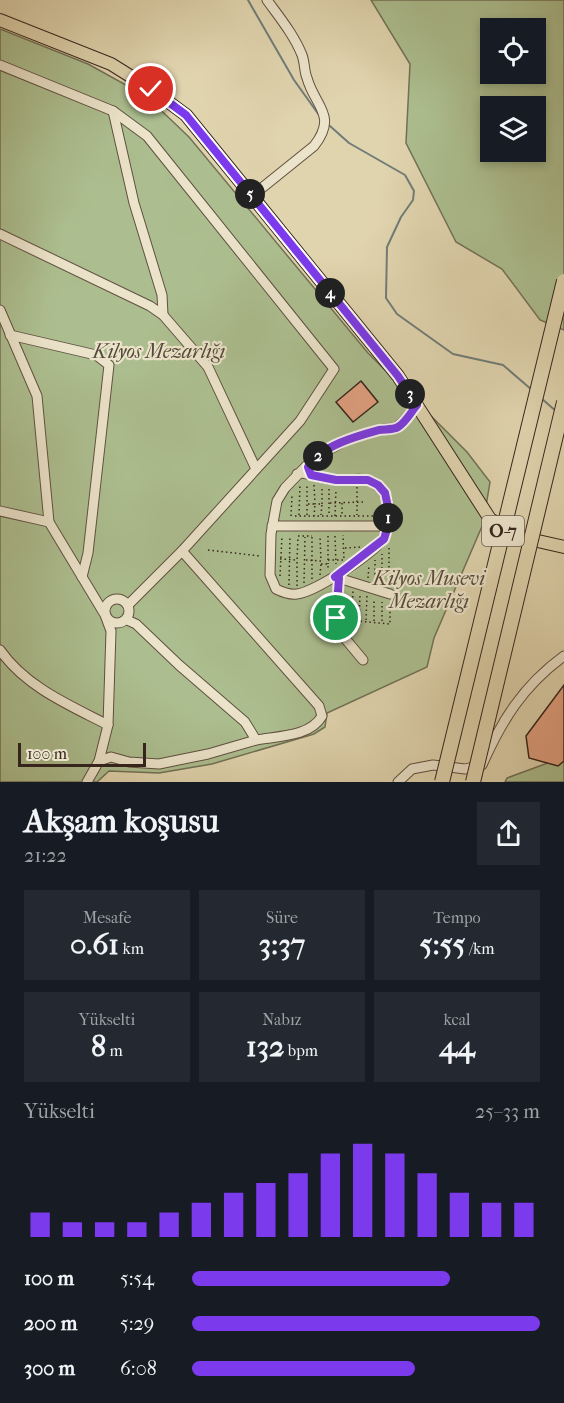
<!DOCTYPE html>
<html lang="tr">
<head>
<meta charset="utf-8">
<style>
	body { margin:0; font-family:"IM FELL French Canon",serif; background:#242831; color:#f1f3f6; height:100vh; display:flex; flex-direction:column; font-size:22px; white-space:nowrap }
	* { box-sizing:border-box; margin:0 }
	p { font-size:20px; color:#9ea1a6 }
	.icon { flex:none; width:33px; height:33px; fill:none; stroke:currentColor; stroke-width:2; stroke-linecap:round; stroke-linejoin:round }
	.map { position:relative; height:782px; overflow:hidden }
	.side { display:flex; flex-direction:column; background:#171b24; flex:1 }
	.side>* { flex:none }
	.fabs { position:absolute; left:480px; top:18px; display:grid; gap:12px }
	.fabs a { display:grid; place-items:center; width:66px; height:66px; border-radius:0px; background:#171b24; box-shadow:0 3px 9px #0003; font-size:30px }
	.scale { position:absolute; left:18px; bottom:15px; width:128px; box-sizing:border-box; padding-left:6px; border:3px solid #36241d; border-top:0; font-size:16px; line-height:21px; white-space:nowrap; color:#36241d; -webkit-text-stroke:4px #ebe3ca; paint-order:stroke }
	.pin { position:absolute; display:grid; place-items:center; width:51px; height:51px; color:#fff; margin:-26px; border:3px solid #fff; border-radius:50%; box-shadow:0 2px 6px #0007 }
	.km { position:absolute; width:30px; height:30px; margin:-15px; border-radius:50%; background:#222; color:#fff; font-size:16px; line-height:30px; text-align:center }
	.round { display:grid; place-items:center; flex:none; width:63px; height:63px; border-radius:0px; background:#242831 }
	.head { display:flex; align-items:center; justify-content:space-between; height:102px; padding:0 24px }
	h1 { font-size:33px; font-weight:800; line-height:45px }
	.stats { display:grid; grid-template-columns:repeat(3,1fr); gap:9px; height:102px; padding:6px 24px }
	.stats div { display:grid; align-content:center; border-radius:0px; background:#242831; text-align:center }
	.stats b { font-size:30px; font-weight:800 }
	.stats small { font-size:16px; font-weight:400 }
	.stats p { font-size:16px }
	.chart { height:168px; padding:12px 24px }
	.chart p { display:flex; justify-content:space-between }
	.chart svg { width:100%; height:108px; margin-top:6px; stroke:#7c3aed; stroke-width:6 }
	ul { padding:0 24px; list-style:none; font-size:20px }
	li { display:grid; grid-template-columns:96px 72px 1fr; align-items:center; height:45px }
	li i { height:15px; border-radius:8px; background:#7c3aed }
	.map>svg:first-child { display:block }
	.green { fill:#acbe8f; stroke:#717156; stroke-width:1.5; fill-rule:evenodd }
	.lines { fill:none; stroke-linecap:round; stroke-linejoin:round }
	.stream { stroke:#707c77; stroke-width:2 }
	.building { fill:#e3a282; stroke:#36241d; stroke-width:1.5 }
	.minor-casing { stroke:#605041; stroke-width:11 }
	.major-casing { stroke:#36241d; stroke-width:14 }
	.path { stroke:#36241d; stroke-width:1.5; stroke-dasharray:1.5 3; stroke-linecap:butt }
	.minor { stroke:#ebe3ca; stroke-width:9 }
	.major { stroke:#e0d4ae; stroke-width:12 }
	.highway-bridge-casing { stroke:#36241d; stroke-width:16; stroke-linecap:butt }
	.highway-bridge { stroke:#e0d4ae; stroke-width:14 }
	.route-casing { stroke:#fff; stroke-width:12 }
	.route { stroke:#7c3aed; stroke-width:8 }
	.labels { text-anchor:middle; stroke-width:4.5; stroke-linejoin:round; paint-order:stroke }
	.shield { fill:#ebe3ca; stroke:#6c5d51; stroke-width:1.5 }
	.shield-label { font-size:18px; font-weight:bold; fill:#36241d }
	.park-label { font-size:20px; font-style:italic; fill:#544a3a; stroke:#ebe3ca }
</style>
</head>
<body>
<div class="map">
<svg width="564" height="782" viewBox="0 0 564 782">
	<rect width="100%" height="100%" fill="#e0d4ae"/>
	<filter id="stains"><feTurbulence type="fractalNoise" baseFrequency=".00333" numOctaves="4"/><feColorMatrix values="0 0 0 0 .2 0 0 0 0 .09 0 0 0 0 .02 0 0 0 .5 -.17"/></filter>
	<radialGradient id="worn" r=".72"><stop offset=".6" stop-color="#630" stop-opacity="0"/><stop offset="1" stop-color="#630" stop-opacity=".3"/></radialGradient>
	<g class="green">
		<path d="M371,0H564V330L540,320L502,269L456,242L406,143L410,64ZM490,28H536V74H490ZM490,106H536V152H490Z"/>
		<polygon points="0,29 88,64 146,96 189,137 368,353 467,452 490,482 483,524 434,638 427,667 327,713 325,727 314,734 212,764 159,773 109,771 97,782 0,782"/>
		<polygon points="564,757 564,782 505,782 507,778"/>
	</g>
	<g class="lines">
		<g class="stream">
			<polyline points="248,0 294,80 319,115"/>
			<polyline points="330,126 349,143 405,175 414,191 413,200 401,217 387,247 386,298 397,314 453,354 503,365 532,390"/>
			<polyline points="541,398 557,412"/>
		</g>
	</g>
	<g class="building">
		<polygon points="361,381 378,402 353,422 336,402"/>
		<polygon points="564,685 564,761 558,766 529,758 526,736"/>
	</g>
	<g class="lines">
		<g class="minor-casing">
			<g id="minor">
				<polyline points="0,65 113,111 147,136 334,369 300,421 182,551 128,605"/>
				<polyline points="113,111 134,203 162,295 163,315"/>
				<path d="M252,196L314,146C338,115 315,107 307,78C304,71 305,63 302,55C294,35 280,18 267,0"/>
				<polyline points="0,234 150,306 163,315 208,367 256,469"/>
				<polyline points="0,310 37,396 49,522 105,615 111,631 108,725 99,761 87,782"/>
				<polyline points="10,335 96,355 109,365 88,553 82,577"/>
				<path d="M297,474L302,473C314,475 327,480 338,480C348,481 361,477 370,481C391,489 393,519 384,537C377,552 315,592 297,594C289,595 282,592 276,589L270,575L271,534L277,501L285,488L313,459L346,440L383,429L396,428L404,421L417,405"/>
				<polyline points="0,511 49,522"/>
				<polyline points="272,526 388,526"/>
				<path d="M182,551L319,706L322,716C310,737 278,736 256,740"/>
				<polyline points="335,577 390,594"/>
				<polyline points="339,578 336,618 338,630 363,660"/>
				<circle cx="117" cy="611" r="12"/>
				<path d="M0,650C26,687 69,705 108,725"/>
				<polyline points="99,761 111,757 129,762 159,764 208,754 256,740 245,722 179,665 136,624 127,620"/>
				<path d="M398,782L412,769L433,765L465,769L482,765C502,720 523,686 564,656"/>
			</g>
		</g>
		<g class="major-casing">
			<polyline id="major" points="0,20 111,64 151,89 186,115 398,376 490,519 520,537 564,547"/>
		</g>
		<g class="path">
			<polyline points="314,485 315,504 322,504 321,515"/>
			<polyline points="357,487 357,515"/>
			<polyline points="329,489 329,515"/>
			<polyline points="330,503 363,502"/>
			<polyline points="342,503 342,516"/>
			<polyline points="308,504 315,504 314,516"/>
			<polyline points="322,504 322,488"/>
			<polyline points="299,515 300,484"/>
			<polyline points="307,515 307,484"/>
			<polyline points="291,516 292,496"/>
			<polyline points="295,516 380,516"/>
			<polyline points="335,516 336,489"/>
			<polyline points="298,536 312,536"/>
			<polyline points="328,536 328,564"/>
			<polyline points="335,536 336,564"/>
			<polyline points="312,537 312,580"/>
			<polyline points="345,548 361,547"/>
			<polyline points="389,548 389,583"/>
			<polyline points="208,550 260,556"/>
			<polyline points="280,559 297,560 298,537"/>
			<polyline points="306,560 321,561 320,536"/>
			<polyline points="328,560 344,560 343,535"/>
			<polyline points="321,564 328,564 328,570"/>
			<polyline points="320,575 321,564"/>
			<polyline points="280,576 282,536"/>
			<polyline points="368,578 369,565"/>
			<polyline points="375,579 375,560"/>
			<polyline points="382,582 382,554"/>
			<polyline points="304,583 305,537"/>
			<polyline points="289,585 290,536"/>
			<polyline points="297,586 297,561"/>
			<polyline points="347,620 390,624 390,603"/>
			<polyline points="352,620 353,591"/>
			<polyline points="359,620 360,595"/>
			<polyline points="366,620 367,595"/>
			<polyline points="374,621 374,599"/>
			<polyline points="382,621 382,602"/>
		</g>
		<use href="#minor" class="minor"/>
		<use href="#major" class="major"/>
		<g class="highway-bridge-casing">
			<g id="highway-bridge">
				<polyline points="442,782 564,281"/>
				<polyline points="473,782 564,402"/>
			</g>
		</g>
		<use href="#highway-bridge" class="highway-bridge"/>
	</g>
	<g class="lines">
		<g class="route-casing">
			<path id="route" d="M151,89L186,115L398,376L417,405C411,412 406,422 398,427C393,430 385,429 379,430C357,436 320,446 308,467L311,475L336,480H368L378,485L385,493L388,507V526L384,539L335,577L339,578L336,618"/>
		</g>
		<use href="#route" class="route"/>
	</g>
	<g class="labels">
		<rect class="shield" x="482" y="516" width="42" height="30" rx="4.5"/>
		<g class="shield-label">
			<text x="503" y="537">O-7</text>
		</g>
		<g class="park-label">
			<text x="159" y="358">Kilyos Mezarlığı</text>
			<text x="429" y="585">Kilyos Musevi<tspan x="429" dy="23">Mezarlığı</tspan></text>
		</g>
	</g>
	<rect width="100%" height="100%" filter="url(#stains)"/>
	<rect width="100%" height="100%" fill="url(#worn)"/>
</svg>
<div class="fabs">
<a><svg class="icon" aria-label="locate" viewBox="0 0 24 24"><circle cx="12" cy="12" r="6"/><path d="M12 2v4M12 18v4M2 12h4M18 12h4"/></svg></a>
<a><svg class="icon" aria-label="layers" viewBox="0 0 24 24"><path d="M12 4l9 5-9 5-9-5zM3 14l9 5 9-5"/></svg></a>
</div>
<div class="scale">100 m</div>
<div class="pin" style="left:336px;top:618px;background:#1e9e55"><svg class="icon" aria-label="arrive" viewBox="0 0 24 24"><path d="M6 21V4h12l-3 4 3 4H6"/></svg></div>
<div class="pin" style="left:151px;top:89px;background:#d93025"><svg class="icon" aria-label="check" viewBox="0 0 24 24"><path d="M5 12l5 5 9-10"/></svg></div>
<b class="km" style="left:388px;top:518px">1</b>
<b class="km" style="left:318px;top:456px">2</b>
<b class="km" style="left:410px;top:394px">3</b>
<b class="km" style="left:330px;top:293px">4</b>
<b class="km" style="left:250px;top:194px">5</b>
</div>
<section class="side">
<div class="head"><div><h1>Akşam koşusu</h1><p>21:22</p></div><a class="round"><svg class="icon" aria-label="share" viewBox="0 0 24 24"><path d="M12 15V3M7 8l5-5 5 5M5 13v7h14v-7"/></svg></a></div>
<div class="stats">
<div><p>Mesafe</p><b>0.61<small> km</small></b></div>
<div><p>Süre</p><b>3:37</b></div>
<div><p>Tempo</p><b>5:55<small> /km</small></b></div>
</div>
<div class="stats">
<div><p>Yükselti</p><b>8<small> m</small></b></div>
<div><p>Nabız</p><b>132<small> bpm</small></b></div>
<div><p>kcal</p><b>44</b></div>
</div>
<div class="chart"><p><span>Yükselti</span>25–33 m</p>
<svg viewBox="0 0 160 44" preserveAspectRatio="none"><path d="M5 44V34M15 44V38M25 44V38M35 44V38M45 44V34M55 44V30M65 44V26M75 44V22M85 44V18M95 44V10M105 44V6M115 44V10M125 44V18M135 44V26M145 44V30M155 44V30"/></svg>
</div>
<ul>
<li><b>100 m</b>5:54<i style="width:74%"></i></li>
<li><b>200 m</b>5:29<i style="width:100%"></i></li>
<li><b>300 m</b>6:08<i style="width:64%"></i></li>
</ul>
</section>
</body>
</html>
